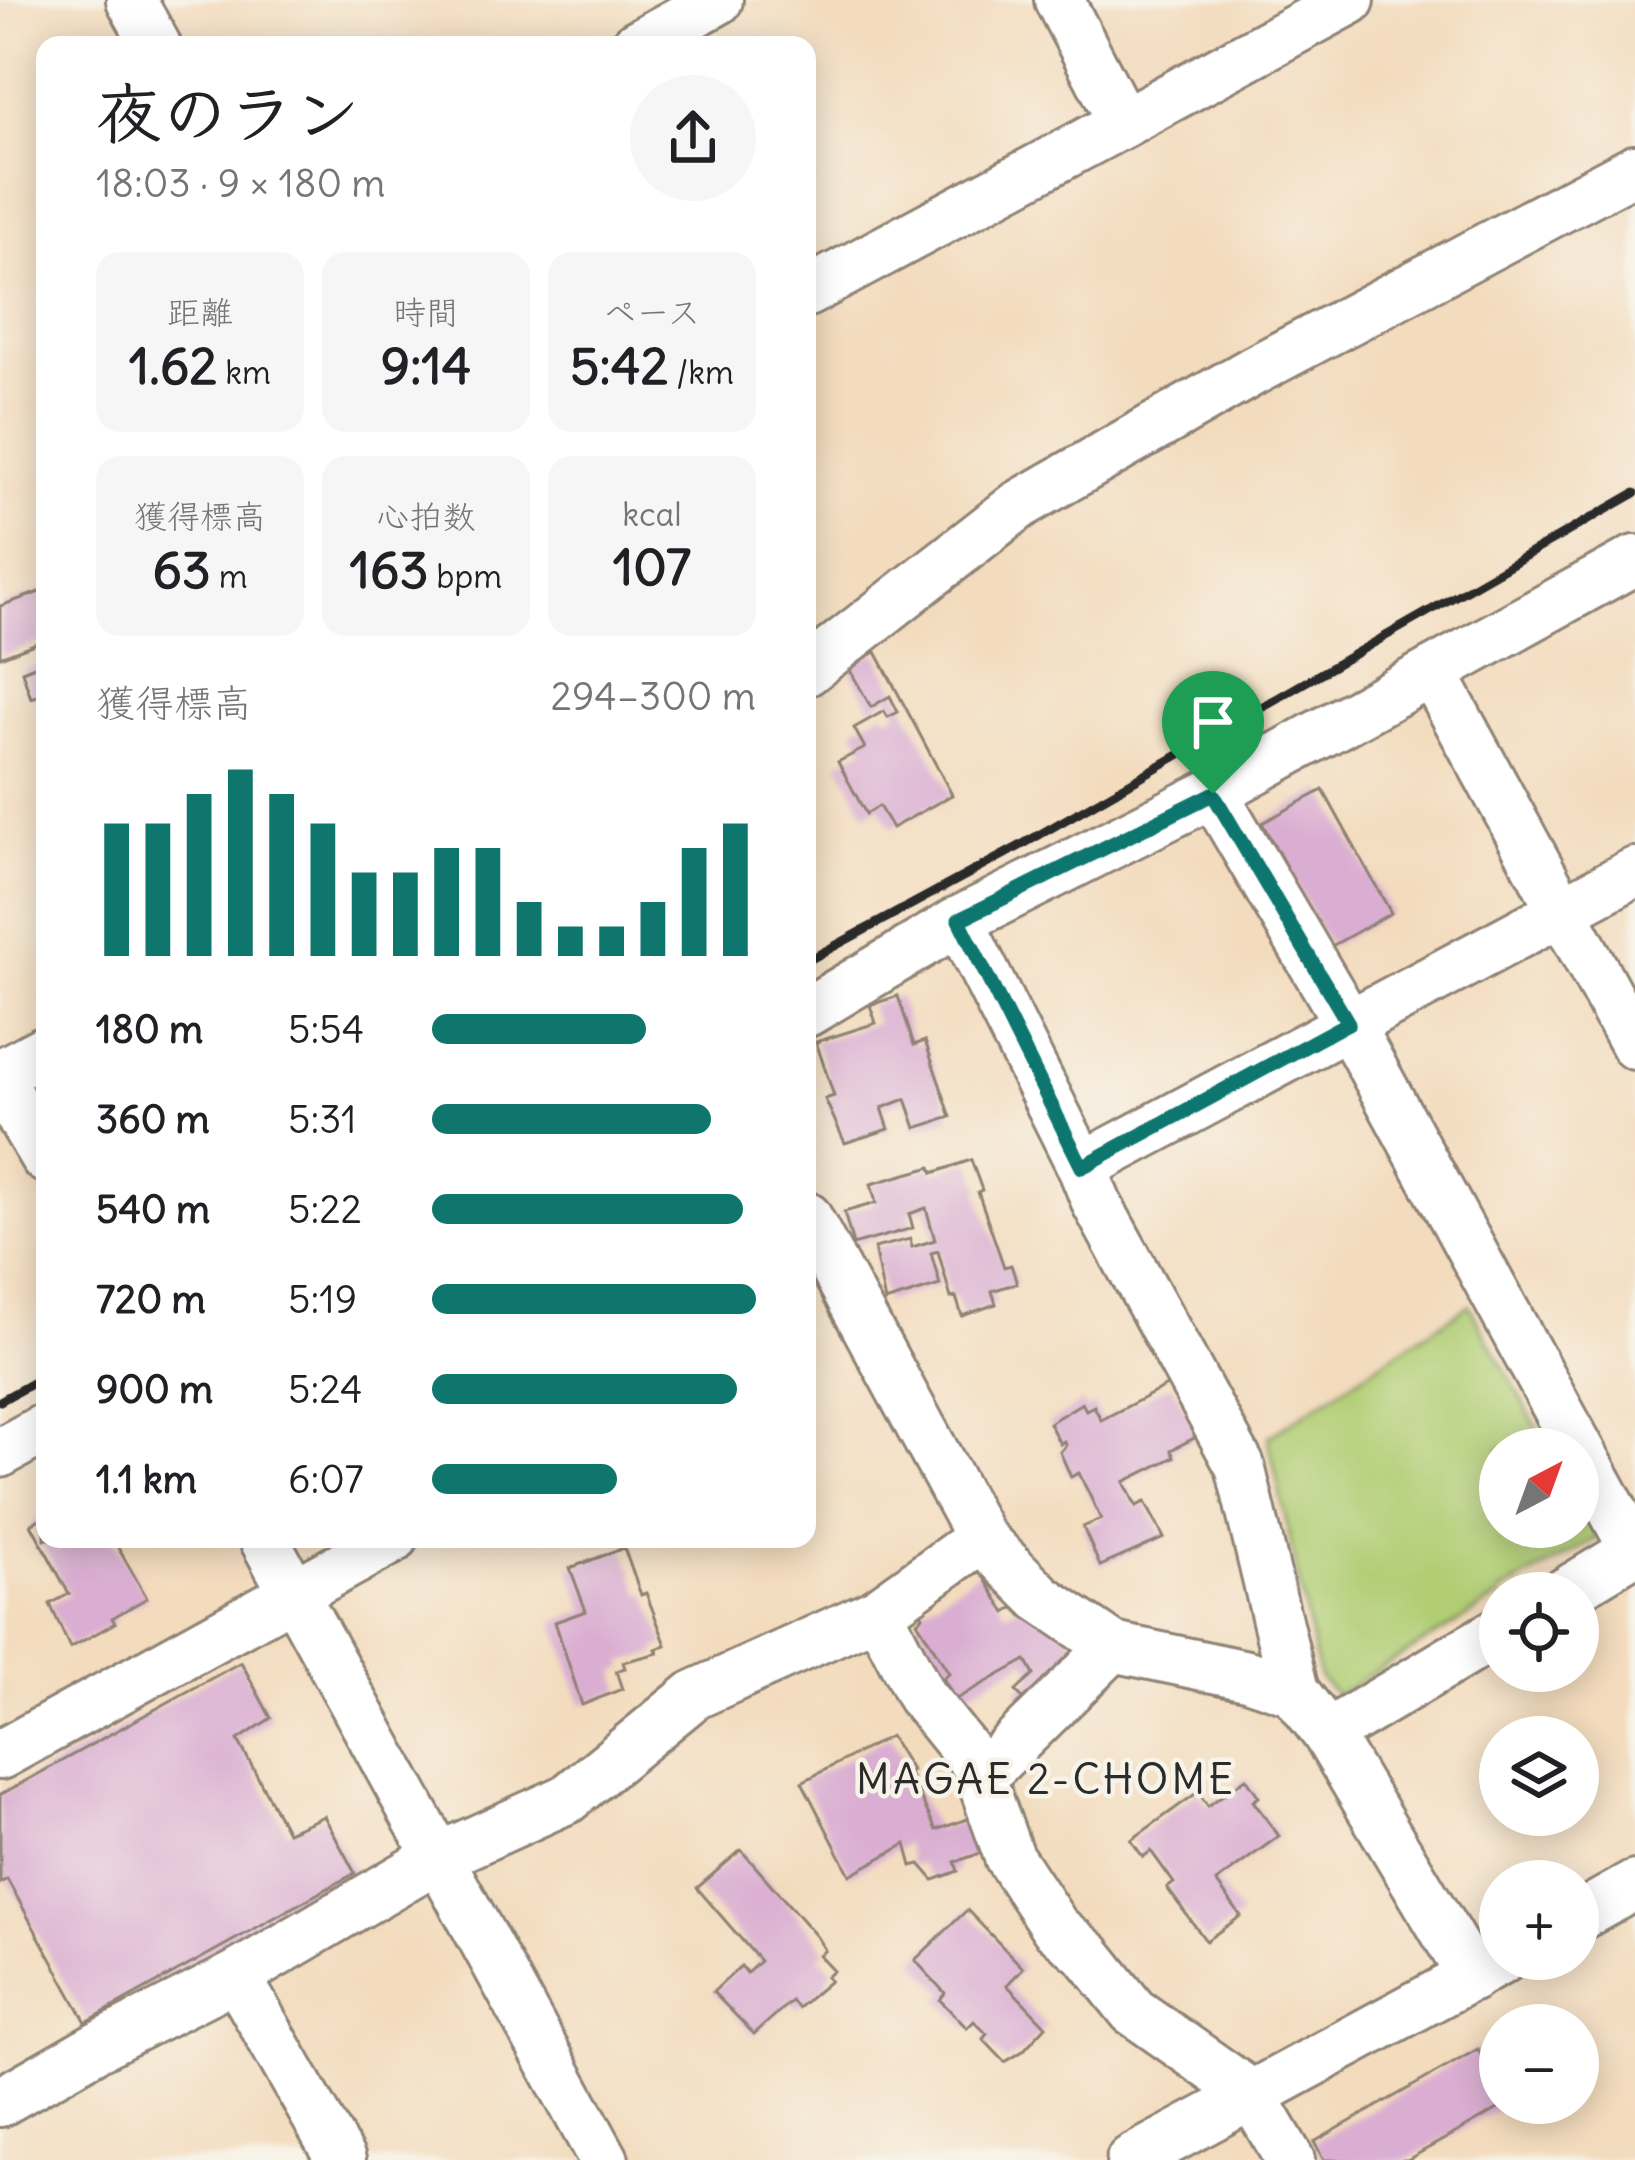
<!DOCTYPE html>
<html lang="ja">
<head>
<meta charset="utf-8">
<style>
	body { margin:0; font-family:Delius,"Klee One",sans-serif; background:#f6f6f6; color:#202124; height:100vh; display:flex; flex-direction:column; font-size:45px; white-space:nowrap }
	* { box-sizing:border-box; margin:0 }
	p { font-size:39px; color:#757577 }
	.icon { flex:none; width:66px; height:66px; fill:none; stroke:currentColor; stroke-width:2; stroke-linecap:round; stroke-linejoin:round }
	.map { position:relative; flex:1; overflow:hidden }
	.sheet { position:absolute; left:36px; top:36px; width:780px; height:1512px; display:flex; flex-direction:column; background:#fff; border-radius:24px; box-shadow:0 6px 30px #0003 }
	.sheet>* { flex:none }
	.needle { width:78px; rotate:41deg }
	.fabs { position:absolute; left:1479px; top:1428px; display:grid; gap:24px }
	.fabs a { display:grid; place-items:center; width:120px; height:120px; border-radius:50%; background:#fff; box-shadow:0 6px 30px #0003; font-size:60px }
	.pin { position:absolute; display:grid; place-items:center; width:102px; height:102px; color:#fff; margin:-123px -51px; border-radius:50% 50% 50% 0; rotate:-45deg; box-shadow:0 0 12px #0007 }
	.pin .icon { rotate:45deg }
	.round { display:grid; place-items:center; flex:none; width:126px; height:126px; border-radius:63px; background:#f6f6f6 }
	.headline { display:flex; align-items:center; justify-content:space-between; height:204px; padding:0 60px }
	h1 { font-size:66px; font-weight:800; line-height:90px }
	.figures { display:grid; grid-template-columns:repeat(3,1fr); gap:18px; height:204px; padding:12px 60px }
	.figures div { display:grid; align-content:center; border-radius:24px; background:#f6f6f6; text-align:center }
	.figures b { font-size:51px; font-weight:800 }
	.figures small { font-size:33px; font-weight:400 }
	.figures p { font-size:33px }
	.chart { height:336px; padding:24px 60px }
	.chart p { display:flex; justify-content:space-between }
	.chart svg { width:100%; height:216px; margin-top:12px; stroke:#0f766e; stroke-width:6 }
	ul { padding:0 60px; list-style:none; font-size:39px }
	li { display:grid; grid-template-columns:192px 144px 1fr; align-items:center; height:90px }
	li i { height:30px; border-radius:15px; background:#0f766e }
	.map>svg:first-child { display:block }
	.green { fill:#b1ce75; stroke:#6e7c50; stroke-width:3 }
	.building { fill:#daaed2 }
	.lines { fill:none; stroke-linecap:round; stroke-linejoin:round }
	.minor-casing { stroke:#8f8374; stroke-width:54 }
	.minor { stroke:#fff; stroke-width:48 }
	.rail { stroke:#2b2b2b; stroke-width:9 }
	.route-casing { stroke:#fff; stroke-width:24 }
	.route { stroke:#0f766e; stroke-width:15 }
	.labels { text-anchor:middle; stroke-width:9; stroke-linejoin:round; paint-order:stroke }
	.neighbourhood-label { font-size:42px; letter-spacing:3px; fill:#2b2b2b; stroke:#f7f3e8 }
</style>
</head>
<body>
<div class="map">
<svg width="1635" height="2160" viewBox="0 0 1635 2160">
	<rect width="100%" height="100%" fill="#f7f3e8"/>
	<filter id="ink" filterUnits="userSpaceOnUse"><feTurbulence type="fractalNoise" baseFrequency=".00833" numOctaves="2"/><feDisplacementMap in="SourceGraphic" scale="24" xChannelSelector="R" yChannelSelector="G"/><feConvolveMatrix kernelMatrix="1 2 1 2 8 2 1 2 1" color-interpolation-filters="sRGB"/></filter>
	<filter id="wash" filterUnits="userSpaceOnUse"><feTurbulence type="fractalNoise" baseFrequency=".004" numOctaves="4" result="noise"/><feDisplacementMap in="SourceGraphic" scale="48" xChannelSelector="R" yChannelSelector="G"/><feGaussianBlur stdDeviation="2.7" result="paint"/><feColorMatrix in="noise" values="0 0 0 0 0 0 0 0 0 0 0 0 0 0 0 0 0 1.4 0 .05"/><feComposite in="paint" operator="in"/></filter>
	<g filter="url(#wash)">
		<rect width="100%" height="100%" fill="#f3dbbd"/>
		<polygon class="green" points="1469,1305 1549,1449 1500,1449 1500,1527 1578,1527 1578,1503 1598,1538 1500,1593 1500,1597 1336,1695 1319,1677 1268,1437"/>
		<g id="blocks">
			<g class="building">
				<polygon points="45,590 45,640 0,657 0,606"/>
				<polygon points="876,652 952,795 892,828 879,806 866,814 838,762 865,748 854,728 884,711 888,717 898,712 890,696 871,707 848,667"/>
				<polygon points="45,662 45,693 31,698 22,671"/>
				<polygon points="1323,790 1391,913 1330,947 1262,823"/>
				<polygon points="898,996 914,1045 925,1041 951,1117 916,1128 906,1099 882,1108 889,1129 845,1143 825,1099 834,1096 816,1042 876,1023 870,1005"/>
				<polygon points="971,1160 982,1190 978,1192 1004,1267 1011,1265 1017,1283 992,1291 996,1304 962,1316 956,1297 951,1298 938,1251 931,1253 940,1285 885,1302 874,1248 910,1239 912,1247 935,1240 926,1208 909,1214 913,1228 853,1245 844,1212 876,1203 871,1184 931,1167 933,1173"/>
				<polygon points="1167,1386 1173,1386 1198,1436 1171,1450 1174,1457 1124,1482 1136,1506 1145,1502 1164,1538 1100,1566 1083,1527 1101,1519 1079,1473 1071,1477 1060,1452 1066,1445 1064,1441 1060,1444 1049,1423 1082,1403 1086,1410 1094,1406 1101,1420"/>
				<polygon points="45,1516 45,1539 113,1539 147,1598 112,1618 115,1623 70,1648 50,1604 69,1594 31,1524"/>
				<polygon points="624,1548 641,1595 646,1593 666,1645 656,1649 658,1653 623,1662 625,1668 616,1671 622,1689 582,1705 555,1622 586,1611 570,1568"/>
				<polygon points="980,1571 1006,1613 1027,1599 1086,1650 1030,1706 1016,1691 1034,1675 1026,1660 956,1699 945,1704 940,1696 950,1690 943,1678 949,1673 917,1621 923,1616 920,1610"/>
				<polygon points="241,1662 271,1718 238,1740 287,1832 324,1816 355,1873 86,2022 7,1879 0,1883 0,1795"/>
				<polygon points="890,1736 911,1770 908,1772 936,1830 982,1814 992,1849 955,1862 958,1871 934,1880 920,1864 912,1866 906,1844 850,1875 802,1782"/>
				<polygon points="1246,1778 1259,1797 1253,1801 1279,1836 1216,1882 1241,1916 1206,1941 1167,1888 1174,1883 1151,1851 1143,1857 1131,1840 1198,1792 1208,1806"/>
				<polygon points="741,1850 816,1936 825,1950 819,1956 833,1971 826,1977 830,1981 798,2008 791,2001 754,2034 713,1992 741,1966 747,1973 760,1961 697,1888"/>
				<polygon points="967,1910 1023,1968 1007,1985 1046,2026 1023,2051 1005,2062 983,2039 987,2034 974,2021 967,2028 940,2000 945,1993 915,1960"/>
				<polygon points="1478,2049 1487,2065 1500,2058 1500,2103 1509,2103 1407,2160 1324,2160 1314,2142"/>
			</g>
		</g>
	</g>
	<g filter="url(#ink)">
		<use href="#blocks" fill-opacity="0" stroke="#8f8374" stroke-width="3"/>
		<g class="lines">
			<g class="minor-casing">
				<g id="minor">
					<polyline points="131,0 156,45"/>
					<polyline points="636,45 718,0"/>
					<polyline points="1123,123 1350,0"/>
					<polyline points="807,292 1123,123 1059,0"/>
					<polyline points="1635,560 1432,672 1635,1045"/>
					<polyline points="807,671 1019,505 1253,371 1635,169"/>
					<polyline points="1213,793 1348,1023 1635,1551"/>
					<polyline points="959,921 1082,1167 1635,872"/>
					<polyline points="807,1012 959,921 1213,793 1432,672"/>
					<polyline points="0,1074 45,1050"/>
					<polyline points="0,1082 45,1158"/>
					<polyline points="1082,1167 1097,1204 1240,1466 1294,1691"/>
					<polyline points="807,1217 981,1538 1041,1598 1113,1647 1247,1675 1294,1691 1327,1734 1472,1977"/>
					<polyline points="0,1453 45,1428"/>
					<polyline points="264,1539 604,2160"/>
					<polyline points="1564,1593 1635,1550"/>
					<polyline points="878,1612 921,1696 976,1764 1009,1857 1055,1927 1088,1955 1133,2011 1252,2095 1503,1959"/>
					<polyline points="1327,1734 1500,1631"/>
					<polyline points="0,1755 393,1539"/>
					<polyline points="981,1777 1113,1647"/>
					<polyline points="1578,1917 1635,1885"/>
					<polyline points="236,1976 341,2160"/>
					<polyline points="0,2102 96,2047 236,1976 437,1858 567,1799 694,1695 878,1612 981,1538"/>
					<polyline points="1131,2160 1252,2095 1290,2160"/>
				</g>
			</g>
			<use href="#minor" class="minor"/>
			<g class="rail">
				<polyline points="807,961 1018,847 1635,493"/>
				<polyline points="0,1401 45,1376"/>
			</g>
		</g>
	</g>
	<g class="lines" filter="url(#ink)">
		<g class="route-casing">
			<polygon id="route" points="1213,794 1348,1023 1082,1167 959,920"/>
		</g>
		<use href="#route" class="route"/>
	</g>
	<g class="labels">
		<g class="neighbourhood-label">
			<text x="1046" y="1794">MAGAE 2-CHOME</text>
		</g>
	</g>
</svg>
<div class="fabs">
<a><svg class="needle" viewBox="-14 -14 28 28"><path d="M0-13l5 13h-10z" fill="#e53935"/><path d="M0 13l5-13h-10z" fill="#757577"/></svg></a>
<a><svg class="icon" aria-label="locate" viewBox="0 0 24 24"><circle cx="12" cy="12" r="6"/><path d="M12 2v4M12 18v4M2 12h4M18 12h4"/></svg></a>
<a><svg class="icon" aria-label="layers" viewBox="0 0 24 24"><path d="M12 4l9 5-9 5-9-5zM3 14l9 5 9-5"/></svg></a>
<a>+</a>
<a>−</a>
</div>
<div class="pin" style="left:1213px;top:794px;background:#1e9e55"><svg class="icon" aria-label="arrive" viewBox="0 0 24 24"><path d="M6 21V4h12l-3 4 3 4H6"/></svg></div>
<section class="sheet">
<div class="headline"><div><h1>夜のラン</h1><p>18:03 · 9 × 180 m</p></div><a class="round"><svg class="icon" aria-label="share" viewBox="0 0 24 24"><path d="M12 15V3M7 8l5-5 5 5M5 13v7h14v-7"/></svg></a></div>
<div class="figures">
<div><p>距離</p><b>1.62<small> km</small></b></div>
<div><p>時間</p><b>9:14</b></div>
<div><p>ペース</p><b>5:42<small> /km</small></b></div>
</div>
<div class="figures">
<div><p>獲得標高</p><b>63<small> m</small></b></div>
<div><p>心拍数</p><b>163<small> bpm</small></b></div>
<div><p>kcal</p><b>107</b></div>
</div>
<div class="chart"><p><span>獲得標高</span>294–300 m</p>
<svg viewBox="0 0 160 44" preserveAspectRatio="none"><path d="M5 44V17M15 44V17M25 44V11M35 44V6M45 44V11M55 44V17M65 44V27M75 44V27M85 44V22M95 44V22M105 44V33M115 44V38M125 44V38M135 44V33M145 44V22M155 44V17"/></svg>
</div>
<ul>
<li><b>180 m</b>5:54<i style="width:66%"></i></li>
<li><b>360 m</b>5:31<i style="width:86%"></i></li>
<li><b>540 m</b>5:22<i style="width:96%"></i></li>
<li><b>720 m</b>5:19<i style="width:100%"></i></li>
<li><b>900 m</b>5:24<i style="width:94%"></i></li>
<li><b>1.1 km</b>6:07<i style="width:57%"></i></li>
</ul>
</section>
</div>
</body>
</html>
